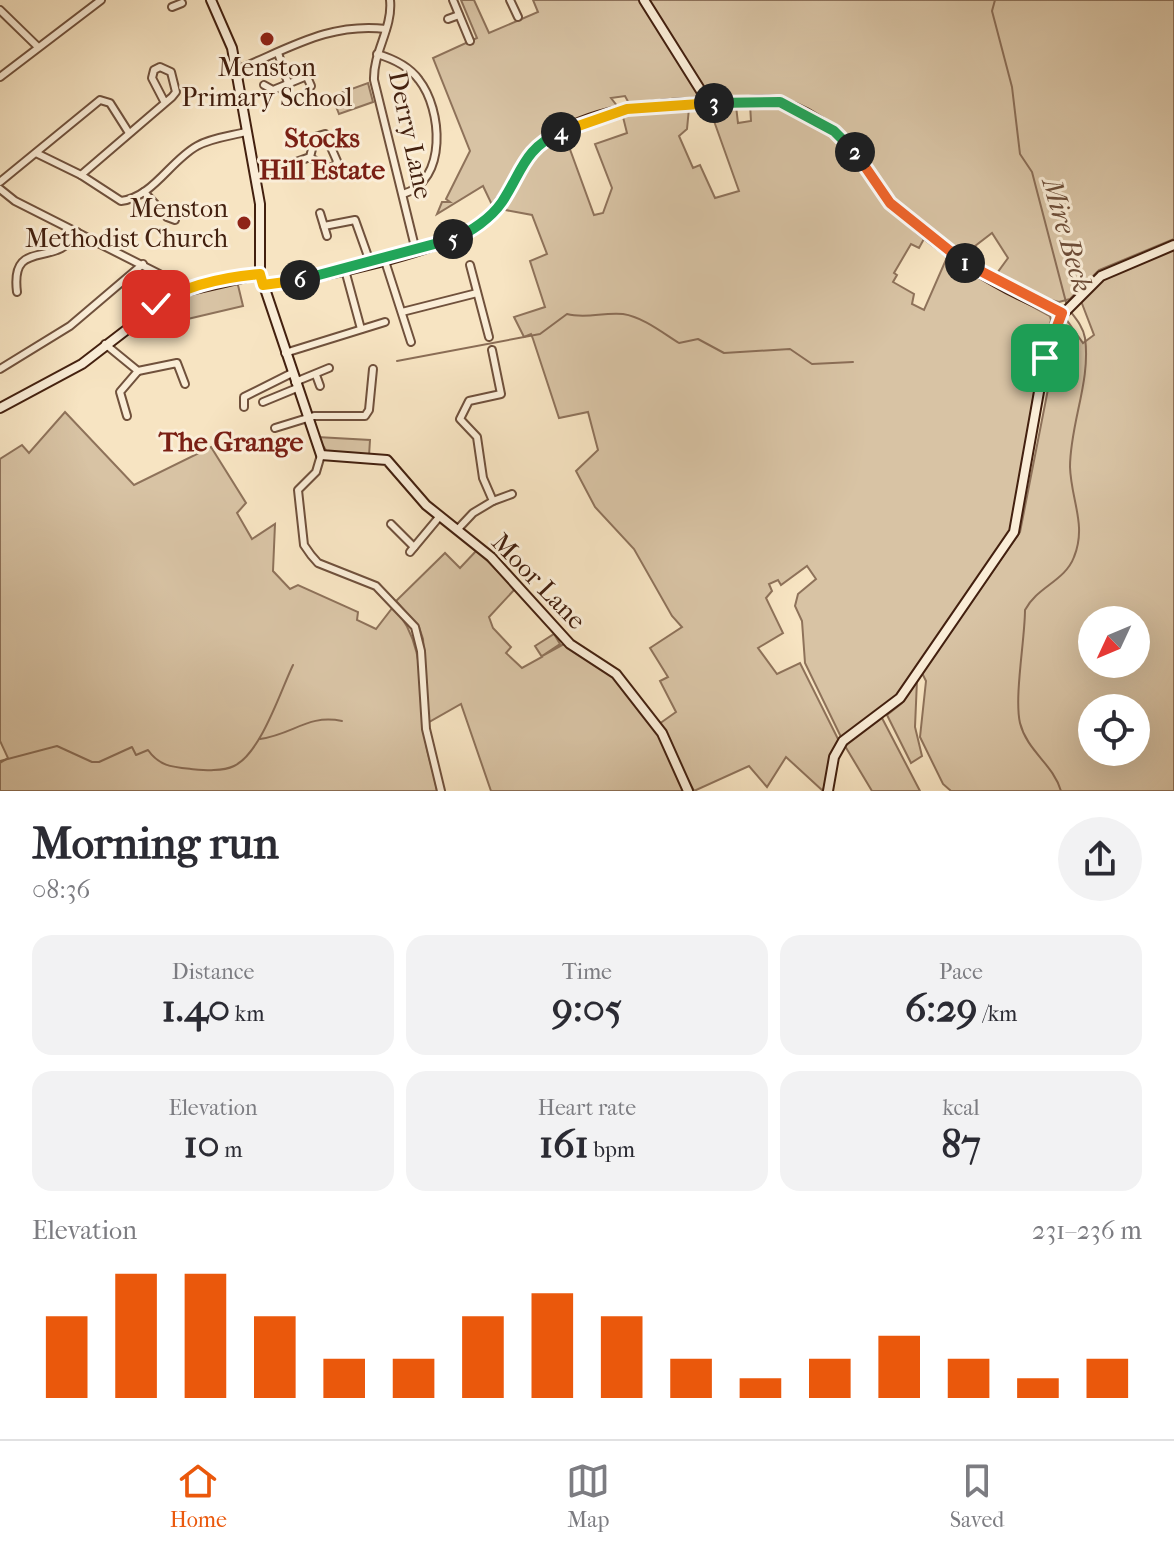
<!DOCTYPE html>
<html lang="en">
<head>
<meta charset="utf-8">
<style>
	body { margin:0; font-family:"IM FELL French Canon",serif; background:#f2f2f3; color:#2b2b33; height:100vh; display:flex; flex-direction:column; font-size:30px; white-space:nowrap }
	* { box-sizing:border-box; margin:0 }
	p { font-size:26px; color:#7c7c81 }
	.icon { flex:none; width:44px; height:44px; fill:none; stroke:currentColor; stroke-width:2; stroke-linecap:round; stroke-linejoin:round }
	.map { position:relative; height:791px; overflow:hidden }
	.side { display:flex; flex-direction:column; background:#fff; flex:1 }
	.side>* { flex:none }
	.needle { width:52px; rotate:226deg }
	.fabs { position:absolute; left:1078px; top:606px; display:grid; gap:16px }
	.fabs a { display:grid; place-items:center; width:72px; height:72px; border-radius:50%; background:#fff; box-shadow:0 8px 32px #0002; font-size:40px }
	.pin { position:absolute; display:grid; place-items:center; width:68px; height:68px; color:#fff; margin:-34px; border-radius:16px; box-shadow:0 4px 12px #0006 }
	.km { position:absolute; width:40px; height:40px; margin:-20px; border-radius:50%; background:#222; color:#fff; font-size:22px; line-height:40px; text-align:center }
	.round { display:grid; place-items:center; flex:none; width:84px; height:84px; border-radius:42px; background:#f2f2f3 }
	.headline { display:flex; align-items:center; justify-content:space-between; height:136px; padding:0 32px }
	h1 { font-size:44px; font-weight:800; line-height:60px }
	.figures { display:grid; grid-template-columns:repeat(3,1fr); gap:12px; height:136px; padding:8px 32px }
	.figures div { display:grid; align-content:center; border-radius:20px; background:#f2f2f3; text-align:center }
	.figures b { font-size:40px; font-weight:800 }
	.figures small { font-size:22px; font-weight:400 }
	.figures p { font-size:22px }
	.chart { height:224px; padding:16px 32px }
	.chart p { display:flex; justify-content:space-between }
	.chart svg { width:100%; height:144px; margin-top:8px; stroke:#ea580c; stroke-width:6 }
	.menu { display:flex; justify-content:space-around; align-items:center; height:112px; border-top:2px solid #e1e1e2; background:#fff; font-size:22px; color:#7c7c81 }
	.menu a { display:grid; justify-items:center; gap:4px }
	.menu .on { color:#ea580c }
	.map>svg:first-child { display:block }
	.green { fill:#d8c3a4; stroke:#8e725a; stroke-width:2; fill-rule:evenodd }
	.lines { fill:none; stroke-linecap:round; stroke-linejoin:round }
	.stream { stroke:#8a6d56; stroke-width:2 }
	.street-casing { stroke:#70513c; stroke-width:10 }
	.secondary-casing { stroke:#43200f; stroke-width:12 }
	.street { stroke:#faedd7; stroke-width:6 }
	.secondary { stroke:#faedd7; stroke-width:8 }
	.split-1-casing { stroke:#fff; stroke-width:16 }
	.split-2-casing { stroke:#fff; stroke-width:16 }
	.split-3-casing { stroke:#fff; stroke-width:16 }
	.split-4-casing { stroke:#fff; stroke-width:16 }
	.split-5-casing { stroke:#fff; stroke-width:16 }
	.split-6-casing { stroke:#fff; stroke-width:16 }
	.split-7-casing { stroke:#fff; stroke-width:16 }
	.split-1 { stroke:#f0652b; stroke-width:10 }
	.split-2 { stroke:#f0652b; stroke-width:10 }
	.split-3 { stroke:#22a559; stroke-width:10 }
	.split-4 { stroke:#f5b400; stroke-width:10 }
	.split-5 { stroke:#22a559; stroke-width:10 }
	.split-6 { stroke:#22a559; stroke-width:10 }
	.split-7 { stroke:#f5b400; stroke-width:10 }
	.poi-dot { fill:#8f2418; stroke:#faedd7; stroke-width:3 }
	.labels { text-anchor:middle; stroke-width:6; stroke-linejoin:round; paint-order:stroke }
	.poi-label { font-size:26px; fill:#43200f; stroke:#faedd7 }
	.street-label { font-size:26px; fill:#43200f; stroke:#faedd7 }
	.neighbourhood-label { font-size:28px; font-weight:bold; fill:#7a1f14; stroke:#faedd7 }
	.water-label { font-size:28px; font-style:italic; fill:#6d4d38; stroke:#faedd7 }
</style>
</head>
<body>
<div class="map">
<svg width="1174" height="791" viewBox="0 0 1174 791">
	<rect width="100%" height="100%" fill="#f7e4c2"/>
	<filter id="stains"><feTurbulence type="fractalNoise" baseFrequency=".0025" numOctaves="4"/><feColorMatrix values="0 0 0 0 .2 0 0 0 0 .09 0 0 0 0 .02 0 0 0 .5 -.17"/></filter>
	<radialGradient id="worn" r=".72"><stop offset=".6" stop-color="#630" stop-opacity="0"/><stop offset="1" stop-color="#630" stop-opacity=".3"/></radialGradient>
	<g class="green">
		<polygon points="461,0 474,0 489,33 538,12 533,0 642,0 702,99 631,107 625,96 611,98 618,107 539,142 519,161 494,209 483,186 437,214 442,202 450,202 446,199 470,151 433,58 477,38"/>
		<polygon points="647,0 1174,0 1174,239 1099,270 1070,299 1059,302 1032,295 995,276 1008,258 992,233 962,256 895,201 868,162 812,112 774,95 711,99"/>
		<polygon points="368,83 373,102 339,114 332,96"/>
		<path d="M768,103L792,110L832,135L861,169L883,203L925,237L919,248L911,244L894,273L897,275L893,282L914,294L912,304L924,310L948,255L976,276L1050,316L1051,320L1035,386L1013,527L1008,537L897,697L841,737L805,663L802,621L795,606L798,594L816,579L807,566L781,585L778,580L769,584L772,591L766,598L783,633L758,648L777,674L800,663L839,741L832,753L823,791L786,757L767,787L749,766L694,791L659,724L676,712L660,681L668,677L650,648L682,627L672,616L634,549L595,507L576,471L598,450L588,412L559,418L533,339L531,334L524,337L514,317L545,307L530,261L547,254L532,215L500,209C512,198 510,181 518,168C528,152 549,143 564,133L594,215L603,213L612,188L595,144L627,133L622,113L689,108L687,129L679,136L693,168L700,165L715,198L739,191L709,107L736,106L738,123L751,121L750,104Z"/>
		<path d="M1174,247V791H951L943,784L920,737L926,681L922,673L1020,532L1060,328L1066,319L1083,343L1094,335L1081,301C1103,271 1140,261 1174,247ZM1092,620H1136V664H1092ZM1092,708H1136V752H1092Z"/>
		<polygon points="237,281 243,306 179,321 173,297"/>
		<path d="M65,412L134,485L211,447L246,503L237,513L252,539L275,524L273,571L290,589L298,585L358,612L357,620L376,629L393,607C429,644 418,701 427,749C430,763 435,777 437,791H0V763L8,758L0,741V459L22,445L29,453Z"/>
		<polygon points="317,437 370,440 369,456 328,453"/>
		<polygon points="477,550 515,589 489,617 493,628 511,647 506,653 522,668 542,657 535,646 554,634 560,644 542,656 564,644 617,677 654,726 685,791 491,791 461,704 429,722 423,639 419,627 396,601 445,553 460,568"/>
		<polygon points="917,680 915,727 922,756 911,763 887,715 902,703"/>
		<polygon points="882,718 920,791 872,791 845,746"/>
	</g>
	<g class="lines">
		<g class="stream">
			<polyline points="995,0 992,11 1012,87 1020,154 1032,172 1067,306"/>
			<path d="M397,361L540,334L567,314C586,319 603,312 623,314C643,317 663,333 679,343L698,339L724,353L790,349L812,364L853,362"/>
			<path d="M260,739C294,734 308,714 342,721"/>
			<path d="M0,761L57,746L92,762H99L132,747L136,755L148,750C159,766 172,767 191,769C203,770 222,772 234,766C261,753 280,692 293,665"/>
			<path d="M1061,791C1053,764 1027,751 1020,723C1014,697 1025,639 1025,610C1037,587 1065,581 1074,557C1087,525 1071,500 1070,467C1070,424 1091,381 1085,338C1083,327 1077,320 1070,311"/>
		</g>
		<g class="street-casing">
			<g id="street">
				<path d="M390,0C393,28 373,52 374,80L416,251"/>
				<polyline points="453,0 470,41"/>
				<polyline points="510,0 518,17"/>
				<polyline points="172,7 182,3"/>
				<polyline points="0,10 37,46"/>
				<polyline points="448,19 459,15"/>
				<polyline points="278,53 288,83"/>
				<path d="M377,54C394,59 409,66 419,80C442,109 448,181 403,194"/>
				<polyline points="304,70 311,86"/>
				<path d="M234,71C287,50 328,22 386,29"/>
				<polyline points="0,77 101,0"/>
				<polyline points="264,85 273,90 307,76"/>
				<path d="M36,153L81,175L121,201C153,197 170,161 197,146C211,138 230,136 246,132"/>
				<polyline points="81,175 172,97 176,92 171,72 160,67 154,70 152,78 165,103"/>
				<polyline points="255,177 310,157 315,137 325,134 337,161 335,166 326,169 310,157"/>
				<polyline points="0,182 100,100 110,103 129,133"/>
				<polyline points="0,189 15,201 187,288"/>
				<polyline points="144,192 167,217 175,220"/>
				<polyline points="320,213 327,236"/>
				<polyline points="324,226 355,220 370,262"/>
				<polyline points="384,258 411,342"/>
				<polyline points="470,265 489,337"/>
				<polyline points="345,270 361,329"/>
				<path d="M17,292C10,236 57,270 77,232"/>
				<polyline points="402,312 477,293"/>
				<polyline points="105,344 138,371 177,363 185,384"/>
				<polyline points="285,353 385,322"/>
				<polyline points="0,369 70,326 143,264"/>
				<polyline points="316,375 320,386"/>
				<polyline points="295,382 329,368"/>
				<polyline points="263,402 297,388"/>
				<polyline points="244,407 244,397 292,373"/>
				<polyline points="127,416 120,392 138,371"/>
				<polyline points="275,428 314,416 365,416 369,410 373,369"/>
				<polyline points="321,455 316,472 298,490 304,545 311,555 318,563 376,586 415,627 421,651 426,729 441,791"/>
				<polyline points="493,501 512,494"/>
				<polyline points="391,524 414,547"/>
				<polyline points="457,530 473,513 493,501 483,478 477,437 460,419 469,401 501,394 492,350"/>
				<polyline points="410,552 440,516"/>
			</g>
		</g>
		<g class="secondary-casing">
			<g id="secondary">
				<polyline points="211,0 232,48 260,204 260,274 321,455 387,460 426,505 491,557 570,644 616,674 662,733 688,791"/>
				<polyline points="644,0 708,102"/>
				<path d="M263,285C310,281 450,250 483,221C512,196 517,158 551,137C614,97 699,104 769,100C803,106 840,131 860,159C871,173 879,191 892,204C939,250 1000,290 1062,313"/>
				<polyline points="0,408 82,364 173,294 260,274"/>
				<polyline points="828,791 834,757 843,741 900,698 1014,532 1045,358 1058,319 1101,276 1174,245"/>
			</g>
		</g>
		<use href="#street" class="street"/>
		<use href="#secondary" class="secondary"/>
	</g>
	<g class="lines">
		<g class="split-1-casing">
			<polyline id="split-1" points="965,263 1062,313 1045,358"/>
		</g>
		<g class="split-2-casing">
			<polyline id="split-2" points="855,152 890,203 965,263"/>
		</g>
		<g class="split-3-casing">
			<polyline id="split-3" points="714,103 780,102 834,131 855,152"/>
		</g>
		<g class="split-4-casing">
			<polyline id="split-4" points="561,132 627,109 714,103"/>
		</g>
		<g class="split-5-casing">
			<path id="split-5" d="M453,239C471,232 491,218 502,202C522,172 524,148 561,132"/>
		</g>
		<g class="split-6-casing">
			<polyline id="split-6" points="300,280 453,239"/>
		</g>
		<g class="split-7-casing">
			<path id="split-7" d="M156,304C187,285 224,277 260,274L263,285L300,280"/>
		</g>
		<use href="#split-1" class="split-1"/>
		<use href="#split-2" class="split-2"/>
		<use href="#split-3" class="split-3"/>
		<use href="#split-4" class="split-4"/>
		<use href="#split-5" class="split-5"/>
		<use href="#split-6" class="split-6"/>
		<use href="#split-7" class="split-7"/>
	</g>
	<g class="poi-dot">
		<circle cx="267" cy="39" r="8"/>
		<circle cx="244" cy="223" r="8"/>
	</g>
	<g class="labels">
		<g class="poi-label">
			<text x="267" y="76">Menston<tspan x="267" dy="30">Primary School</tspan></text>
			<text x="228" y="217" text-anchor="end">Menston<tspan x="228" dy="30">Methodist Church</tspan></text>
		</g>
		<g class="street-label">
			<text transform="translate(411 135) rotate(78)" y="9">Derry Lane</text>
			<text transform="translate(539 581) rotate(46)" y="9">Moor Lane</text>
		</g>
		<g class="neighbourhood-label">
			<text x="322" y="147">Stocks<tspan x="322" dy="32">Hill Estate</tspan></text>
			<text x="231" y="451">The Grange</text>
		</g>
		<g class="water-label">
			<text transform="translate(1068 235) rotate(74)" y="10">Mire Beck</text>
		</g>
	</g>
	<rect width="100%" height="100%" filter="url(#stains)"/>
	<rect width="100%" height="100%" fill="url(#worn)"/>
</svg>
<div class="fabs">
<a><svg class="needle" viewBox="-14 -14 28 28"><path d="M0-13l5 13h-10z" fill="#e53935"/><path d="M0 13l5-13h-10z" fill="#7c7c81"/></svg></a>
<a><svg class="icon" aria-label="locate" viewBox="0 0 24 24"><circle cx="12" cy="12" r="6"/><path d="M12 2v4M12 18v4M2 12h4M18 12h4"/></svg></a>
</div>
<div class="pin" style="left:1045px;top:358px;background:#1e9e55"><svg class="icon" aria-label="arrive" viewBox="0 0 24 24"><path d="M6 21V4h12l-3 4 3 4H6"/></svg></div>
<div class="pin" style="left:156px;top:304px;background:#d93025"><svg class="icon" aria-label="check" viewBox="0 0 24 24"><path d="M5 12l5 5 9-10"/></svg></div>
<b class="km" style="left:965px;top:263px">1</b>
<b class="km" style="left:855px;top:152px">2</b>
<b class="km" style="left:714px;top:103px">3</b>
<b class="km" style="left:561px;top:132px">4</b>
<b class="km" style="left:453px;top:239px">5</b>
<b class="km" style="left:300px;top:280px">6</b>
</div>
<section class="side">
<div class="headline"><div><h1>Morning run</h1><p>08:36</p></div><a class="round"><svg class="icon" aria-label="share" viewBox="0 0 24 24"><path d="M12 15V3M7 8l5-5 5 5M5 13v7h14v-7"/></svg></a></div>
<div class="figures">
<div><p>Distance</p><b>1.40<small> km</small></b></div>
<div><p>Time</p><b>9:05</b></div>
<div><p>Pace</p><b>6:29<small> /km</small></b></div>
</div>
<div class="figures">
<div><p>Elevation</p><b>10<small> m</small></b></div>
<div><p>Heart rate</p><b>161<small> bpm</small></b></div>
<div><p>kcal</p><b>87</b></div>
</div>
<div class="chart"><p><span>Elevation</span>231–236 m</p>
<svg viewBox="0 0 160 44" preserveAspectRatio="none"><path d="M5 44V19M15 44V6M25 44V6M35 44V19M45 44V32M55 44V32M65 44V19M75 44V12M85 44V19M95 44V32M105 44V38M115 44V32M125 44V25M135 44V32M145 44V38M155 44V32"/></svg>
</div>
</section>
<nav class="menu">
<a class="on"><svg class="icon" aria-label="home" viewBox="0 0 24 24"><path d="M3 11l9-7 9 7M6 9v11h12V9"/></svg>Home</a>
<a><svg class="icon" aria-label="map" viewBox="0 0 24 24"><path d="M3 6l6-2 6 2 6-2v14l-6 2-6-2-6 2zM9 4v14M15 6v14"/></svg>Map</a>
<a><svg class="icon" aria-label="saved" viewBox="0 0 24 24"><path d="M7 4h10v16l-5-4-5 4z"/></svg>Saved</a>
</nav>
</body>
</html>
